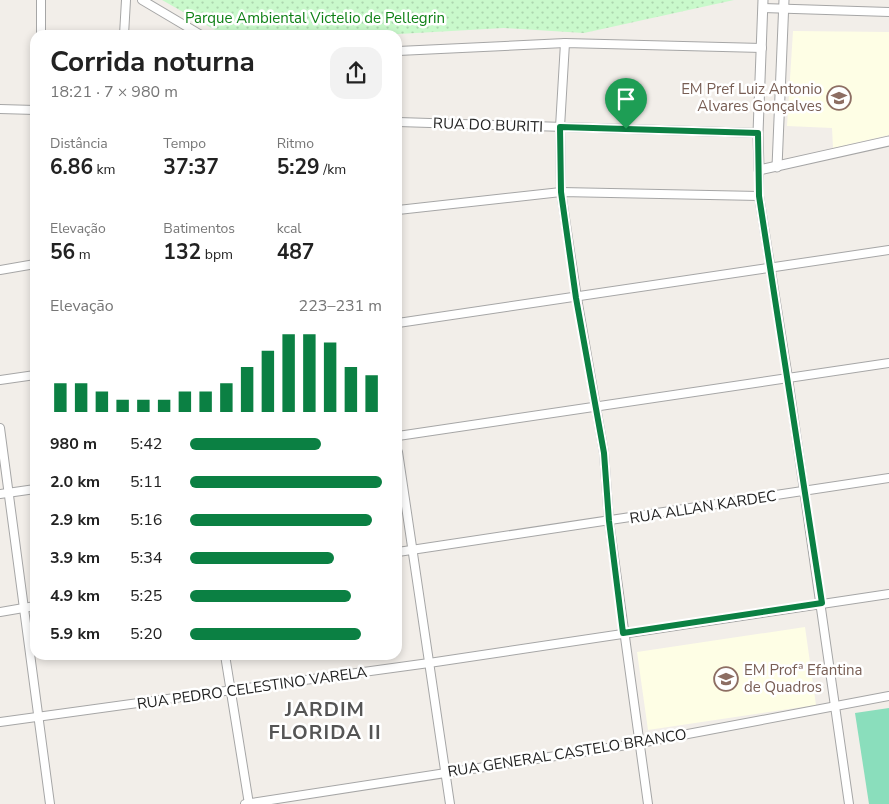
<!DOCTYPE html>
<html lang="pt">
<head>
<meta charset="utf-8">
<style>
	body { margin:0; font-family:"Nunito Sans",sans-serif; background:#f2f2f2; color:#222; height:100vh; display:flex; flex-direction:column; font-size:19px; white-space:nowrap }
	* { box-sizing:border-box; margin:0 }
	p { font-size:16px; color:#767676 }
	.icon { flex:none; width:28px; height:28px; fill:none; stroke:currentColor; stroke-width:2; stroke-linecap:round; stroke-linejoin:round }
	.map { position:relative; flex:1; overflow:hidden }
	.sheet { position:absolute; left:30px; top:30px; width:372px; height:630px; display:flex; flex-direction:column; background:#fff; border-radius:15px; box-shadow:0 2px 8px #0003 }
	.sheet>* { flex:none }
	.pin { position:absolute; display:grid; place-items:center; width:42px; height:42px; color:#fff; margin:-51px -21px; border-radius:50% 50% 50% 0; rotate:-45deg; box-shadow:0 0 5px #0007 }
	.pin .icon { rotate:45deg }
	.round { display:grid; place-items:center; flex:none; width:52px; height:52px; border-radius:15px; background:#f2f2f2 }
	.head { display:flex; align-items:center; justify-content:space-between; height:85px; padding:0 20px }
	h1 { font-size:28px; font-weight:700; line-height:38px }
	.figures { display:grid; grid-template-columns:repeat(3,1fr); gap:8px; height:85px; padding:5px 20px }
	.figures div { display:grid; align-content:center }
	.figures b { font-size:21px; font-weight:700 }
	.figures small { font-size:14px; font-weight:400 }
	.figures p { font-size:14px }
	.chart { height:140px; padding:10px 20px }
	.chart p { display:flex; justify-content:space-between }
	.chart svg { width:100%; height:90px; margin-top:5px; stroke:#0b8043; stroke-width:6 }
	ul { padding:0 20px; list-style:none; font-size:16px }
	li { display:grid; grid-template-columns:80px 60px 1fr; align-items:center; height:38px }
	li i { height:12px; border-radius:6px; background:#0b8043 }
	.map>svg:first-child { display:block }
	.education { fill:#fefee5 }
	.park { fill:url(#park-dots) }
	.pitch { fill:#8adebc }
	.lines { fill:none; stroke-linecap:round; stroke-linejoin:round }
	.minor-casing { stroke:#a6a6a6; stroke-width:10 }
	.tertiary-casing { stroke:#a6a6a6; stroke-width:11 }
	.minor { stroke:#fff; stroke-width:8 }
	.tertiary { stroke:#fff; stroke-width:9 }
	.route-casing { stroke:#fff; stroke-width:10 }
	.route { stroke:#0b8043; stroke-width:6 }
	.labels { text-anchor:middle; stroke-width:5; stroke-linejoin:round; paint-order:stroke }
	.park-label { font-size:15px; fill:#0f8116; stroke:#fff }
	.education-label { font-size:15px; fill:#785e54; stroke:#fff; text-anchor:end }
	.street-label { font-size:15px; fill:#222; stroke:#fff }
	.district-label { font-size:20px; font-weight:bold; letter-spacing:1px; fill:#555; stroke:#fff }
</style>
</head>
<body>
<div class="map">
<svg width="889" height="804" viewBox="0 0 889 804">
	<defs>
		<pattern id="park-dots" width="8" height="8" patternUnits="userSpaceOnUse" patternTransform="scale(1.25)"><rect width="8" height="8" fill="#c9f9cb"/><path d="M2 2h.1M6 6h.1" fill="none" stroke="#acd5ae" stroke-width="1.8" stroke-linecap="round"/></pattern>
	</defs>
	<rect width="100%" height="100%" fill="#f2eee9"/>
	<g class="education">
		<polygon points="793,31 889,32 889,135 833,148 832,128 787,126"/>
		<polygon points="805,627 816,705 648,730 637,652"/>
	</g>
	<polygon class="park" points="162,0 734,0 584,33 504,28 381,35 224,35"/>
	<polygon class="pitch" points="889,708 889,804 869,804 855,713"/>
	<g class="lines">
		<g class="minor-casing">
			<g id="minor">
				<polyline points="142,0 201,35"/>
				<polyline points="763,8 889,12"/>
				<polyline points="41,35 41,0"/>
				<polyline points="124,35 126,0"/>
				<polyline points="565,43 560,127 561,192 577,298 604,453 609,521 648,804"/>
				<polyline points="398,51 565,43 762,48"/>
				<polyline points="0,109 35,110"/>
				<polyline points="398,122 758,133"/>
				<polyline points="759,170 759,196 788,378 849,804"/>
				<polyline points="398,210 561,192 759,196"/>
				<polyline points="0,270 35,264"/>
				<polyline points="398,323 889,250"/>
				<polyline points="0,380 35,375"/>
				<polyline points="0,428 50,804"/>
				<polyline points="398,436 889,363"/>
				<polyline points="398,452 450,804"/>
				<polyline points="0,494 35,489"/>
				<polyline points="398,552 889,478"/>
				<polyline points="0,612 35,606"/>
				<polyline points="225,655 249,804"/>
				<polyline points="0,722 429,663 889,594"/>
				<polyline points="245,804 640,743 889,696"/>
			</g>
		</g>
		<g class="tertiary-casing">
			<g id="tertiary">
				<polyline points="763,0 758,133 759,170 889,141"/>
				<polyline points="777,167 784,0"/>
			</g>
		</g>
		<use href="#minor" class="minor"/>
		<use href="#tertiary" class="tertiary"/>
	</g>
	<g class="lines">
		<g class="route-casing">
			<polygon id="route" points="560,127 758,133 759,196 822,603 623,633 609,521 604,453 576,298 561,192"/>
		</g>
		<use href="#route" class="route"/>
	</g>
	<defs>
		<g id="school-ring" transform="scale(1.25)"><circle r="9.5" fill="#fff" stroke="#8d6e63" stroke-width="1.5"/><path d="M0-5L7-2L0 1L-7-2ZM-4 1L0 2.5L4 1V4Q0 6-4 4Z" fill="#8d6e63"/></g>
	</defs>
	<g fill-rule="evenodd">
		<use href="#school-ring" x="839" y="98"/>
		<use href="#school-ring" x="726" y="679"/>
	</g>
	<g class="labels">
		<g class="park-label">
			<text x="315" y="23">Parque Ambiental Victelio de Pellegrin</text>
		</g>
		<g class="education-label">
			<text x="822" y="94">EM Pref Luiz Antonio<tspan x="822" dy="17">Alvares Gonçalves</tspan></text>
			<text x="744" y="675" text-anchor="start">EM Profª Efantina<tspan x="744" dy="17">de Quadros</tspan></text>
		</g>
		<g class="street-label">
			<text transform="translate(488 125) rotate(2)" y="5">RUA DO BURITI</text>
			<text transform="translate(703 507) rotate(-9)" y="5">RUA ALLAN KARDEC</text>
			<text transform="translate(252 688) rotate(-8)" y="5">RUA PEDRO CELESTINO VARELA</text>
			<text transform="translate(567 753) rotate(-9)" y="5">RUA GENERAL CASTELO BRANCO</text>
		</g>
		<g class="district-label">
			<text x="325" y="716">JARDIM<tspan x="325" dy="23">FLORIDA II</tspan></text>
		</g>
	</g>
</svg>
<div class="pin" style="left:626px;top:129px;background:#1e9e55"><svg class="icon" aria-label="arrive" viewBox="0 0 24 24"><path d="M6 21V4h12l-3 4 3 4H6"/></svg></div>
<section class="sheet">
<div class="head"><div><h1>Corrida noturna</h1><p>18:21 · 7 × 980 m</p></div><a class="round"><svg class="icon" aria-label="share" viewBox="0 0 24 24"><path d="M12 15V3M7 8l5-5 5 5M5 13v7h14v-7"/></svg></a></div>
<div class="figures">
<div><p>Distância</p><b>6.86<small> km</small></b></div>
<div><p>Tempo</p><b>37:37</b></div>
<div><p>Ritmo</p><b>5:29<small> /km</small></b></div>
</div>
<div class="figures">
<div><p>Elevação</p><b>56<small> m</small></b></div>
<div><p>Batimentos</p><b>132<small> bpm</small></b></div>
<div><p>kcal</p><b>487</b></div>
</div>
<div class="chart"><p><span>Elevação</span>223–231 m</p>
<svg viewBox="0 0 160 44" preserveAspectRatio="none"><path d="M5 44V30M15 44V30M25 44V34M35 44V38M45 44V38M55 44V38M65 44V34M75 44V34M85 44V30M95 44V22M105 44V14M115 44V6M125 44V6M135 44V10M145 44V22M155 44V26"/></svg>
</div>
<ul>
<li><b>980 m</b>5:42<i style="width:68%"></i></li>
<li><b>2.0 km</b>5:11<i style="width:100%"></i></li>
<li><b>2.9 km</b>5:16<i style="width:95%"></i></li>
<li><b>3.9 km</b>5:34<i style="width:75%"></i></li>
<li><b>4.9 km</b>5:25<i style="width:84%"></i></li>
<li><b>5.9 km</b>5:20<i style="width:89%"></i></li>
</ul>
</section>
</div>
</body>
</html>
